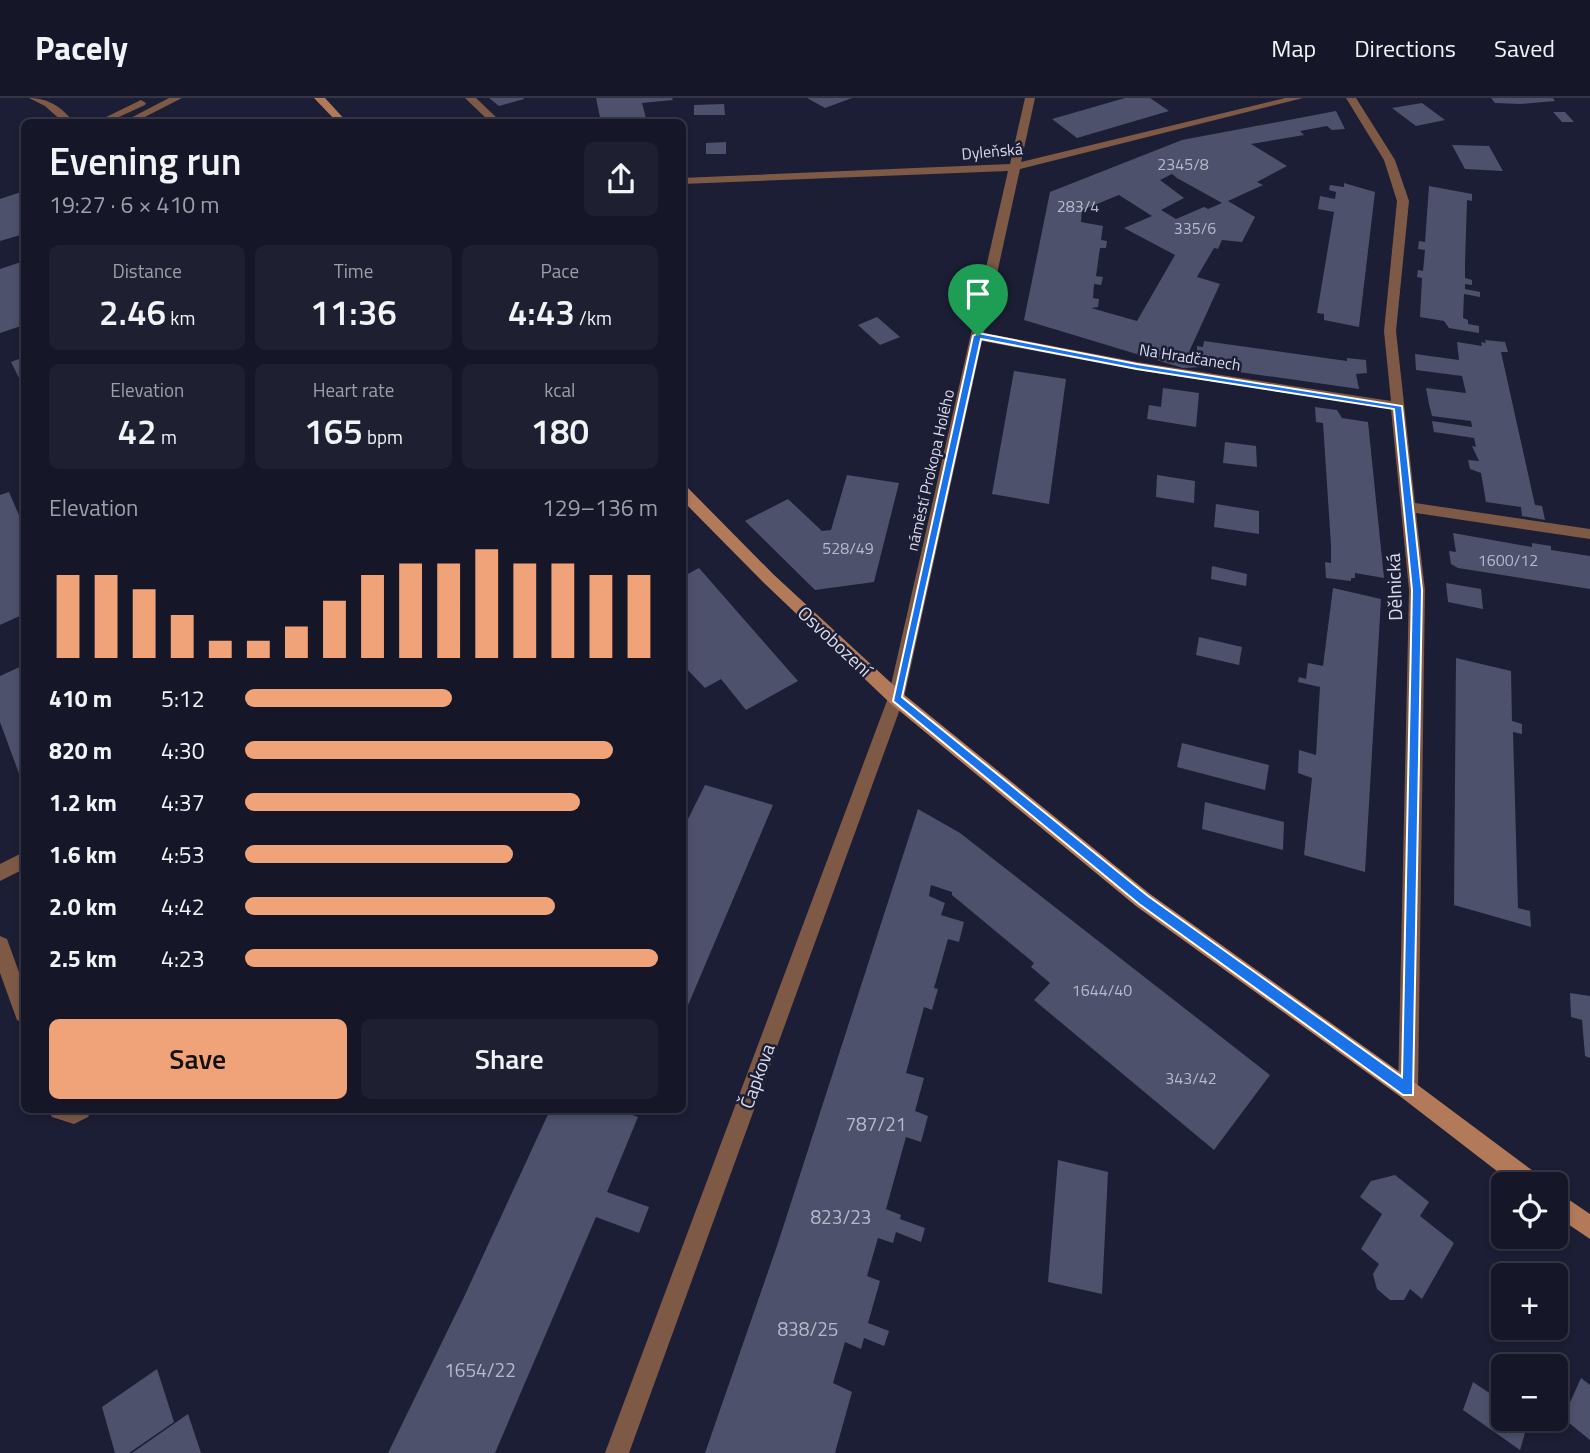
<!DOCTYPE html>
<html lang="en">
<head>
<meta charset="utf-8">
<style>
	body { margin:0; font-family:"Titillium Web",sans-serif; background:#1e1f30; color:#f1f3f6; height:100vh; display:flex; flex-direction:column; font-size:26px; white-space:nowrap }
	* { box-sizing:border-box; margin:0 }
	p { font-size:23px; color:#9d9fa8 }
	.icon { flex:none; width:38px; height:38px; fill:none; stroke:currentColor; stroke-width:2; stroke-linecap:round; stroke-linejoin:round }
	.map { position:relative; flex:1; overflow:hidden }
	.side { position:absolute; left:21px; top:21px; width:665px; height:994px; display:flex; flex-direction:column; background:#151628; border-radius:10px; box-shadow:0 4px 10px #0003,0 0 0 2px #343545 }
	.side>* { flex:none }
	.controls { position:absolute; left:1491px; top:1074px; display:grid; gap:14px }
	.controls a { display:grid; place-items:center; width:77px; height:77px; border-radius:10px; background:#151628; box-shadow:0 4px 10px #0003,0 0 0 2px #343545; font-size:35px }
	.pin { position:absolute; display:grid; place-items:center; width:60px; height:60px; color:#fff; margin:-72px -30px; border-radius:50% 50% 50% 0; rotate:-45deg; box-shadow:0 0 7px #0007 }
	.pin .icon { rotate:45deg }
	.round { display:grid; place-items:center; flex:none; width:74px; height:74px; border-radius:10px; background:#1e1f30 }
	.overview { display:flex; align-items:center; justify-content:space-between; height:119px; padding:0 28px }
	h1 { font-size:38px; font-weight:600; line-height:52px }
	.metrics { display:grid; grid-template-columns:repeat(3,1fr); gap:10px; height:119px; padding:7px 28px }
	.metrics div { display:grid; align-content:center; border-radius:10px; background:#1e1f30; text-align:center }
	.metrics b { font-size:35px; font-weight:600 }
	.metrics small { font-size:19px; font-weight:400 }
	.metrics p { font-size:19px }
	.chart { height:196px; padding:14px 28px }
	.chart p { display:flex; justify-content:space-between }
	.chart svg { width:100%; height:126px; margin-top:7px; stroke:#f0a378; stroke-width:6 }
	.cta { display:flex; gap:14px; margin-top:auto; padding:14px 28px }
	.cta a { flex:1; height:80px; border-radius:10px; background:#f0a378; color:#111; font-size:28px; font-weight:600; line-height:80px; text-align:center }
	.cta a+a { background:#1e1f30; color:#f1f3f6 }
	ul { padding:0 28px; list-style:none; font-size:23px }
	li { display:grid; grid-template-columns:112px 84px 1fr; align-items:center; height:52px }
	li i { height:18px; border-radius:9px; background:#f0a378 }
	header { display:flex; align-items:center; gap:42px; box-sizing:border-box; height:98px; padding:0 35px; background:#151628; border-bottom:2px solid #343545 }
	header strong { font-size:33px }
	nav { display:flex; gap:38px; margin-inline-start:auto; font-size:24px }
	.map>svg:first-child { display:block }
	.building { fill:#4d516b; fill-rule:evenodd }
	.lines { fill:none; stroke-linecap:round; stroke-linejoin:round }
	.lane { fill:#7e5a46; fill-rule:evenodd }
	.street { fill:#7e5a46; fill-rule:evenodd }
	.secondary { fill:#b37a5a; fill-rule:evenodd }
	.route { fill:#1a73e8; stroke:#fff; stroke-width:2; fill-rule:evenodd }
	.labels { text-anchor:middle; stroke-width:5; stroke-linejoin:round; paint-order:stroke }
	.far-street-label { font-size:16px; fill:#d9dceb; stroke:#1c1e35 }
	.number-label { font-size:16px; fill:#b6b9cb }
	.street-label { font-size:19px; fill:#d9dceb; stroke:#1c1e35 }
	.near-number-label { font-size:19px; fill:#b6b9cb }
</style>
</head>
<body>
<header>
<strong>Pacely</strong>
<nav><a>Map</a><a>Directions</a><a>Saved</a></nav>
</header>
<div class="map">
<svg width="1590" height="1355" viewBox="0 0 1590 1355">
	<rect width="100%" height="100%" fill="#1c1e35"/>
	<g class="building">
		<polygon points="489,0 524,0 524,1 499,8"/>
		<polygon points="596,0 672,0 673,2 642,5 647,24 601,24"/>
		<polygon points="807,0 852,0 825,10"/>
		<polygon points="1125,0 1150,0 1169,13 1077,40 1052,21"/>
		<polygon points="1491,0 1553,0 1555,3 1520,6 1495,5"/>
		<polygon points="1422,5 1445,22 1416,28 1392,10"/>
		<polygon points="724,6 725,17 694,17 694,7"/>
		<path d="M1336,13L1345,31L1332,32L1327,28L1300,33L1304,37L1251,46L1287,68L1257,84L1263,87L1228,103L1255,119L1242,144L1222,142L1218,151L1214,150L1197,179L1220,186L1189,254L1197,255V248L1203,249L1204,243L1347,263V260L1366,262L1367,275L1356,276L1359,291L1204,269L1183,270L1024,222L1050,94L1182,42ZM1172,76L1177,80L1222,105L1208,111L1204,109L1176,121L1161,112L1184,100L1160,82ZM1119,97L1152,118L1124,130L1175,157L1137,223L1091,210L1098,209L1099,201L1093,200L1094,186L1101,187L1103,179L1096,178L1100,150H1106L1107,143L1101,142L1103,128L1081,124L1082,112Z"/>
		<polygon points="1553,14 1565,14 1574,24 1562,24"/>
		<polygon points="726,44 726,56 706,56 706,45"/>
		<polygon points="1452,47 1489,48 1503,73 1465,71"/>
		<polygon points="1344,85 1375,94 1359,229 1324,222 1324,216 1317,215 1334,114 1318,111 1320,98 1335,101 1336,94 1329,92 1330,87 1344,89"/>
		<polygon points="1429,88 1472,96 1472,103 1467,102 1465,165 1465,180 1472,182 1472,187 1465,186 1465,191 1480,194 1480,199 1464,196 1463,220 1468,222 1468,226 1479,228 1479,235 1449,230 1444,223 1420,219 1422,180 1417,179 1418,172 1423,173 1425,152 1418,151 1419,143 1425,144"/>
		<polygon points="24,93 24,136 0,143 0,101"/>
		<polygon points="24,163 24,227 0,235 0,171"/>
		<polygon points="877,219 900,239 880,247 858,227"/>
		<polygon points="1485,242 1505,244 1508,254 1501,254 1535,407 1542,408 1545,422 1522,418 1521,409 1486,404 1481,375 1470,371 1468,362 1479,363 1472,348 1476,349 1474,340 1434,334 1432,323 1472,329 1471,323 1432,318 1429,306 1426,290 1466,295 1462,278 1416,272 1415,256 1459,262 1457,244 1482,248 1481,244 1486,245"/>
		<polygon points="24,259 24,290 11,264"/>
		<polygon points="1014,273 1066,281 1049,406 992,396"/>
		<polygon points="1163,290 1199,295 1196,329 1147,321 1149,307 1161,309"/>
		<polygon points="1315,309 1337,312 1342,320 1368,324 1384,480 1355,475 1355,480 1351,480 1351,483 1326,480 1325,464 1331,465 1331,447 1323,325 1316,324"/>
		<polygon points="1225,344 1256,348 1257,369 1223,365"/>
		<polygon points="847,377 899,385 874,484 815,492 745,423 788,401 822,433 831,432"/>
		<polygon points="1157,377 1195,383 1194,405 1156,399"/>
		<polygon points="9,394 24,429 24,516 0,527 0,397"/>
		<polygon points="1216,406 1259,413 1259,436 1214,429"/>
		<polygon points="1453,435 1532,449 1532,445 1551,448 1551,452 1590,458 1590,491 1458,470 1451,466 1449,453 1456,454"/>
		<polygon points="1212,468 1247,476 1246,488 1211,481"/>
		<polygon points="699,470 798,583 746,612 721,581 705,590 682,566 682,479"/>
		<polygon points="1446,485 1481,491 1483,511 1448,504"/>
		<polygon points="1333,490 1381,501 1365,774 1304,757 1312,680 1298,675 1299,652 1316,657 1320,589 1298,584 1299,579 1306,581 1308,565 1323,568"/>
		<polygon points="1199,539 1242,549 1239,567 1196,557"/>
		<polygon points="1456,560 1511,573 1512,623 1522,626 1522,636 1513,634 1518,810 1530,813 1531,829 1454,807"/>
		<polygon points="24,567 24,689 0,624 0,578"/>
		<polygon points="1182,645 1269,667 1265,692 1177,669"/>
		<polygon points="705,687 773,707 683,919 682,733"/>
		<polygon points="1205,704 1284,724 1283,752 1202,731"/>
		<polygon points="918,711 960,735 1270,977 1214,1052 1034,902 1050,885 1031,869 1034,865 952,797 952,794 931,787 929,798 945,805 941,817 964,824 959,844 948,841 934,890 938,891 932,912 924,909 906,975 924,980 915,1013 928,1018 921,1044 906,1039 886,1111 901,1117 900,1121 925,1130 921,1144 896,1134 893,1145 878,1140 867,1178 880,1183 868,1225 889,1233 884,1248 864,1240 861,1251 845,1244 833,1285 852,1294 835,1355 705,1355 778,1145"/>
		<polygon points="1570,895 1590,898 1590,960 1585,958 1582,922 1571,919"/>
		<polygon points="550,1012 618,1012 638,1019 607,1094 649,1109 639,1135 596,1119 495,1355 388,1355 464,1199"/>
		<polygon points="1058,1062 1108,1074 1102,1196 1048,1184"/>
		<polygon points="1395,1077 1429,1104 1420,1118 1454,1145 1422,1201 1410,1191 1404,1202 1390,1202 1377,1191 1373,1176 1379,1166 1361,1151 1382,1116 1360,1099 1371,1083"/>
		<polygon points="157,1271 174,1324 129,1355 115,1355 102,1309"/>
		<polygon points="1581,1280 1590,1287 1590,1342 1563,1320"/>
		<polygon points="1473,1284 1503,1304 1503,1321 1529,1321 1520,1352 1463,1312"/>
		<polygon points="188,1316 201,1355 132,1355"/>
	</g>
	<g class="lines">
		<g class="lane">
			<polygon points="169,0 182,0 135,24 123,24"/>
			<polygon points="141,2 146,5 145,7 108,24 96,24"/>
			<polygon points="0,838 7,841 24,888 24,925 17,922 0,875"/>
			<polygon points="48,1012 92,1012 88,1019 74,1026 52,1019"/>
		</g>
		<g class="street">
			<path d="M29,0C49,0 61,9 74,24H63L45,8Z"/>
			<polygon points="465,0 476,0 501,24 490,24"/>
			<polygon points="1025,0 1035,0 1021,64 1285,0 1303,0 1020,71 984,235 1137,264 1391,303 1384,233 1397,103 1384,62 1346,0 1356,0 1395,62 1409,103 1396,233 1415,405 1590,431 1590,441 1416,415 1425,492 1418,992 1415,999 1408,1002 1401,999 1398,992 1409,492 1391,311 1137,272 982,243 904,600 629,1355 605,1355 888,600 1008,73 682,86 682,80 1010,66"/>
			<polygon points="24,754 24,771 0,783 0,766"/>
		</g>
		<g class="secondary">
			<polygon points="314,0 325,0 347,24 337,24"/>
			<polygon points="682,388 687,389 773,476 902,595 1150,796 1415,985 1541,1079 1544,1087 1515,1087 1401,999 1136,808 890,605 763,484 682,402"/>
			<polygon points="1556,1093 1590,1116 1590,1141 1556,1118"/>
		</g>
	</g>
	<path class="route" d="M978,235L1137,266L1402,308L1422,492L1413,997H1403L1139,806L893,603L973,238ZM981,241L1137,271L1394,311L1412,492L1402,979L1148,798L902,599Z"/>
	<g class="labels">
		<g class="far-street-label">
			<text transform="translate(992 53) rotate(-5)" y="6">Dyleňská</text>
			<text transform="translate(1190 259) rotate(9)" y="6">Na Hradčanech</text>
			<text transform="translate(930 372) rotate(-77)" y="6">náměstí Prokopa Holého</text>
		</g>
		<g class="number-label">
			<text x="1183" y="72">2345/8</text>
			<text x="1078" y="114">283/4</text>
			<text x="1195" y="136">335/6</text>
			<text x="848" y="456">528/49</text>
			<text x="1508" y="468">1600/12</text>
			<text x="1102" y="898">1644/40</text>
			<text x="1191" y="986">343/42</text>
		</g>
		<g class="street-label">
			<text transform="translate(1394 489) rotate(-92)" y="7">Dělnická</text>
			<text transform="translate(835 543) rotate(43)" y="7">Osvobození</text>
			<text transform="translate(757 978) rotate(-70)" y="7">Čapkova</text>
		</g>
		<g class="near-number-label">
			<text x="876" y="1033">787/21</text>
			<text x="841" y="1126">823/23</text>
			<text x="808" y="1238">838/25</text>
			<text x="480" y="1279">1654/22</text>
		</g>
	</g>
</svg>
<div class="controls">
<a><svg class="icon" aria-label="locate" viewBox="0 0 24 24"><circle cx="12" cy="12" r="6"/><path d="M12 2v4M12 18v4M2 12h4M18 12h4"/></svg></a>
<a>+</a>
<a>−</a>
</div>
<div class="pin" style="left:978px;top:238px;background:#1e9e55"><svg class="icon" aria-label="arrive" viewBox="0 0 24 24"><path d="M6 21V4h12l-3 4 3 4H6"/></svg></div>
<section class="side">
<div class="overview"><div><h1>Evening run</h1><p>19:27 · 6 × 410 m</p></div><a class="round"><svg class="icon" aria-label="share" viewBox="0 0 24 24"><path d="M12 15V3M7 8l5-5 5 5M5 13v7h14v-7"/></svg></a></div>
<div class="metrics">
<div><p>Distance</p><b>2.46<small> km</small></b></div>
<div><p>Time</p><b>11:36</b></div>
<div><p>Pace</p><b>4:43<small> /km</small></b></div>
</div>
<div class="metrics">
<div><p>Elevation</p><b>42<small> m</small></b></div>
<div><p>Heart rate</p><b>165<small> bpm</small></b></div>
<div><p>kcal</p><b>180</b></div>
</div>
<div class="chart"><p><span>Elevation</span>129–136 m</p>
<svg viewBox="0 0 160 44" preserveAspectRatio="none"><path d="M5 44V15M15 44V15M25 44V20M35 44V29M45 44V38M55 44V38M65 44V33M75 44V24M85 44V15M95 44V11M105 44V11M115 44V6M125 44V11M135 44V11M145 44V15M155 44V15"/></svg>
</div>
<ul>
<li><b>410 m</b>5:12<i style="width:50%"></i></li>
<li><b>820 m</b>4:30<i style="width:89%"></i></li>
<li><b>1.2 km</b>4:37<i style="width:81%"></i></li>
<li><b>1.6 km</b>4:53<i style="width:65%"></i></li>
<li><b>2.0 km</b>4:42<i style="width:75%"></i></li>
<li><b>2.5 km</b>4:23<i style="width:100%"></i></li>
</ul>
<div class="cta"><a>Save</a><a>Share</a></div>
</section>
</div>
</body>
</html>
